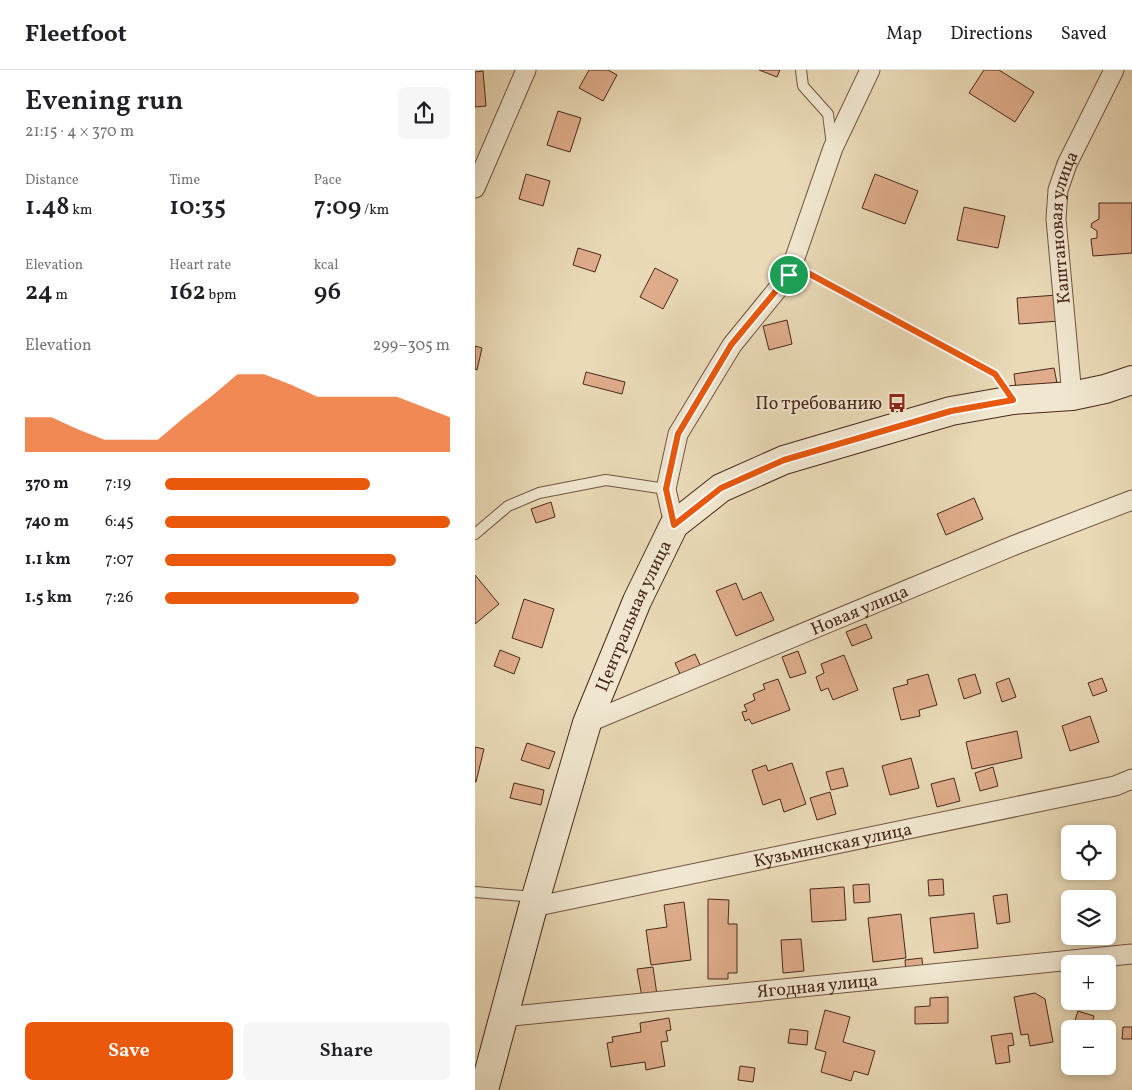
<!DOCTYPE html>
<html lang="en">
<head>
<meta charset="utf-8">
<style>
	body { margin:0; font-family:Vollkorn,serif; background:#f6f6f6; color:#202124; height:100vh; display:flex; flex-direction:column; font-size:19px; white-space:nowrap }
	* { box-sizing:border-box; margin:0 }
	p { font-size:16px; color:#757577 }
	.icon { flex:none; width:28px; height:28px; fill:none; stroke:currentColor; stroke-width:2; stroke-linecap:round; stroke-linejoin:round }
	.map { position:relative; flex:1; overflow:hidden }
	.panel { display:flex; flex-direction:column; background:#fff; width:475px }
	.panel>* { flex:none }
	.tools { position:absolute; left:586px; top:755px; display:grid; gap:10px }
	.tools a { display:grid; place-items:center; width:55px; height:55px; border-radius:8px; background:#fff; box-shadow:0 2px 8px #0003; font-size:25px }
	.pin { position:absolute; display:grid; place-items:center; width:42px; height:42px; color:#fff; margin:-21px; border:2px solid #fff; border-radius:50%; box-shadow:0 1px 5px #0007 }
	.round { display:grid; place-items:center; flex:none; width:52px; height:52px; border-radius:8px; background:#f6f6f6 }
	.overview { display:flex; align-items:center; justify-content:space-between; height:85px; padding:0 25px }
	h1 { font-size:28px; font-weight:600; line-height:38px }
	.figures { display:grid; grid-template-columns:repeat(3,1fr); gap:8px; height:85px; padding:5px 25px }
	.figures div { display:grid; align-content:center }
	.figures b { font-size:25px; font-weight:600 }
	.figures small { font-size:14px; font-weight:400 }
	.figures p { font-size:14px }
	.chart { height:140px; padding:10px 25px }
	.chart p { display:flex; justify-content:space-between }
	.chart svg { width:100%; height:90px; margin-top:5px; fill:#ea580c; opacity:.7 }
	.button { display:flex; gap:10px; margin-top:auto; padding:10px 25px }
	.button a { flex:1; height:58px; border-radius:8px; background:#ea580c; color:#fff; font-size:20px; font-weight:600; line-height:58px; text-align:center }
	.button a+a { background:#f6f6f6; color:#202124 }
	ul { padding:0 25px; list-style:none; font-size:16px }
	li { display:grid; grid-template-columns:80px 60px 1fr; align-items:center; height:38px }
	li i { height:12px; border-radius:6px; background:#ea580c }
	header { display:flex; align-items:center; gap:30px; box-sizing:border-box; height:70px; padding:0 25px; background:#fff; border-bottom:1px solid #e0e0e0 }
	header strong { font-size:24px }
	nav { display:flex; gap:28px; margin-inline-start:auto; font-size:18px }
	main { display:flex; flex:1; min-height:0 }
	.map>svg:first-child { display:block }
	.building { fill:#dfad8b; stroke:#4a281c }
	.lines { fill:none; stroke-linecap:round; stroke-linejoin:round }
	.lane-casing { stroke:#725443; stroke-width:12 }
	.street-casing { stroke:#725443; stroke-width:21 }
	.secondary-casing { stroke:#4a281c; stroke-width:30 }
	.path { stroke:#4a281c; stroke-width:3; stroke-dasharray:4 2.5; stroke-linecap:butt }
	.lane { stroke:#f1e7d0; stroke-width:10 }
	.street { stroke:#f1e7d0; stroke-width:19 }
	.secondary { stroke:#f1e7d0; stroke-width:28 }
	.route-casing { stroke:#fff; stroke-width:10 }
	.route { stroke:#ea580c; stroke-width:6 }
	.labels { text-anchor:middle; stroke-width:4; stroke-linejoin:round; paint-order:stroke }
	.street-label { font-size:18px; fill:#4a281c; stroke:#f1e7d0 }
	.poi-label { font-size:18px; fill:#4a281c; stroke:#f1e7d0; text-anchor:end }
</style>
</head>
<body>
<header>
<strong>Fleetfoot</strong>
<nav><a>Map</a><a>Directions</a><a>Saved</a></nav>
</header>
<main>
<section class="panel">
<div class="overview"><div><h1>Evening run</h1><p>21:15 · 4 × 370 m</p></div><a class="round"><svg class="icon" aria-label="share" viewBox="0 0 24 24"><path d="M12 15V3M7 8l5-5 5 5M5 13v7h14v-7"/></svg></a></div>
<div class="figures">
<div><p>Distance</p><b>1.48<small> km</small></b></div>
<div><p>Time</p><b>10:35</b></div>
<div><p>Pace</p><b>7:09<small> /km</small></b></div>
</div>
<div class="figures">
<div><p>Elevation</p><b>24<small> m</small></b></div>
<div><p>Heart rate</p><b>162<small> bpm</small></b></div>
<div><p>kcal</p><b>96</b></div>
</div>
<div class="chart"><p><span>Elevation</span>299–305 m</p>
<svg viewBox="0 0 160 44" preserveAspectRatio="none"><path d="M0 44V27L10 27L20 33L30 38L40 38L50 38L60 27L70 17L80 6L90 6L100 11L110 17L120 17L130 17L140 17L150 22L160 27V44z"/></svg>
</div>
<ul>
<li><b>370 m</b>7:19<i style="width:72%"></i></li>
<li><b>740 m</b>6:45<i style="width:100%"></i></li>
<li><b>1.1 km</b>7:07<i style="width:81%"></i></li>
<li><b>1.5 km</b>7:26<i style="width:68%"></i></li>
</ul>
<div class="button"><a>Save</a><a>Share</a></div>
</section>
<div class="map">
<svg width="657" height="1020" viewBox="0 0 657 1020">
	<rect width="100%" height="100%" fill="#eadab7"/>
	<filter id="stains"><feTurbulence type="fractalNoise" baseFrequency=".004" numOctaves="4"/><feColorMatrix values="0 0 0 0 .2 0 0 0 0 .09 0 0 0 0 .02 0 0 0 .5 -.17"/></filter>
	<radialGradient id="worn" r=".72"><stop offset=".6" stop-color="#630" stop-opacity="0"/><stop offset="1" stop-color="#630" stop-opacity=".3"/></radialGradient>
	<g class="building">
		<polygon points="114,0 133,0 142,5 128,31 104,18"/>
		<polygon points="284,0 305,0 302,7"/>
		<polygon points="509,0 524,0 559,22 540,52 494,23"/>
		<polygon points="8,1 11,36 0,37 0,2"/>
		<polygon points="83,41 106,48 95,82 72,75"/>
		<polygon points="51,104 75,111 68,136 44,129"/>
		<polygon points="400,104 443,121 430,154 387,138"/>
		<polygon points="624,133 657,133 657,183 618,186 616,169 622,168 622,161 616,157 617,153 624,149"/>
		<polygon points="489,137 530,146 523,178 482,170"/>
		<polygon points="103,178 126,185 120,202 98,195"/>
		<polygon points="180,198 203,210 188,239 165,227"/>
		<polygon points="582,225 584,251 544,254 542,228"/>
		<polygon points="312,250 317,274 294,280 288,256"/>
		<polygon points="0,276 7,278 2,300 0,299"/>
		<polygon points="579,298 582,313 541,319 539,304"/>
		<polygon points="111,302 150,312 147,324 108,314"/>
		<polygon points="499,428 508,449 471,465 462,444"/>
		<polygon points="76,432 80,447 61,453 56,439"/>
		<polygon points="0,505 24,534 0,554"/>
		<polygon points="261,513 268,530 286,522 299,550 261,566 241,521"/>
		<polygon points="49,529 79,539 67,578 37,568"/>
		<polygon points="391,554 397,568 377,576 371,562"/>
		<polygon points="25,580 45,588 39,604 19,596"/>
		<polygon points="323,581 331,603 315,608 307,587"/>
		<polygon points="220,584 227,599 207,608 200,593"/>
		<polygon points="369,585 383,620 358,630 353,618 346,621 341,607 349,603 346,594"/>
		<polygon points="453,604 462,635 444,640 445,646 426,650 418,618 433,614 432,610"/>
		<polygon points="500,604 506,623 489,629 483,609"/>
		<polygon points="534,608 541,627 527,632 521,613"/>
		<polygon points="627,608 632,621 618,626 613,613"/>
		<polygon points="303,609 315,640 277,654 274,649 270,651 267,642 272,641 269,635 280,630 278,624 290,619 288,614"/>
		<polygon points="615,646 624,672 595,681 587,656"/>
		<polygon points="542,661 547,688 497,699 491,672"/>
		<polygon points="52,673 80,682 74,699 46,690"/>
		<polygon points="0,677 9,679 1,712 0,712"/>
		<polygon points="436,688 444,718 415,725 407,696"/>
		<polygon points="317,693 331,734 309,742 305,729 288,735 277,700 291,695 293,701"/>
		<polygon points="518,697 523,716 505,721 500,703"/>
		<polygon points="368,698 373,716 356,720 351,702"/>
		<polygon points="479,708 485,731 462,737 456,714"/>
		<polygon points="39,713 69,720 66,735 35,728"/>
		<polygon points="355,722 361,744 342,750 335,728"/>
		<polygon points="468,809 469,825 454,826 453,810"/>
		<polygon points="394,814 395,832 379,833 378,815"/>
		<polygon points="369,817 371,850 337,852 335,819"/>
		<polygon points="532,824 535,852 522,854 518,826"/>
		<polygon points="233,829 254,830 253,854 262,854 262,903 253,903 253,909 233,909"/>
		<polygon points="209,832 216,890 176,895 171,860 192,857 189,835"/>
		<polygon points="499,843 503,878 459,883 455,848"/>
		<polygon points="426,844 431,888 398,892 393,848"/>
		<polygon points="326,869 329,901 308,903 306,870"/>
		<polygon points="447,888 448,902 431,904 430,890"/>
		<polygon points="178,897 182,925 167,927 162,899"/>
		<polygon points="560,923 570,929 578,972 555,976 553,964 546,965 539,927"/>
		<polygon points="473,927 473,953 440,954 440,937 455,936 455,928"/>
		<polygon points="350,940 375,947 368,972 400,981 393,1005 379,1001 376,1011 346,1002 351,982 340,979"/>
		<polygon points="603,941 619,946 615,959 598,956"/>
		<polygon points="194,948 196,960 191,961 193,971 186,972 190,996 171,1000 170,992 136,997 132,973 138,972 137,967 166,962 165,953"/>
		<polygon points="648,957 657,957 657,969 647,969"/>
		<polygon points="315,959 333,961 332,975 313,973"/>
		<polygon points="537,963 539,975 533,976 535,992 521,994 516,966"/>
		<polygon points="265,996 280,998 278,1012 263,1010"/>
	</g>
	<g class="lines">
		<g class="lane-casing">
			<g id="lane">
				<polyline points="326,0 328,16 353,44 357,75"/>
				<polyline points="0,464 33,436 64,423 131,410 191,419"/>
				<polyline points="0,822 60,827"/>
			</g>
		</g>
		<g class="street-casing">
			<g id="street">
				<polyline points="0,118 51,0"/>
				<path id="s1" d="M597,326L581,149L583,120L592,94L639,0"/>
				<polyline points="199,455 191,419 203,364 257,275 314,205 358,78 395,0"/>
				<path id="s2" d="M112,653L540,475L657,430"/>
				<path id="s3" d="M58,837L640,716L657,709"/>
				<path id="s4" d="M28,947L657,884"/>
			</g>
		</g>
		<g class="secondary-casing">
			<g id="secondary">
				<path id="s5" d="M9,1020L58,837L112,653L162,531L199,455L246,418L309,390L476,341L538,330L597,326L630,319L657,310"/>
			</g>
		</g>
		<polyline class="path" points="332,203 520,304 524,311"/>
		<use href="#lane" class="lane"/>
		<use href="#street" class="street"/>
		<use href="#secondary" class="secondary"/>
	</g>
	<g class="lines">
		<g class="route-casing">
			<polygon id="route" points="318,195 520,304 538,330 476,341 309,390 246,418 199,455 191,419 203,364 256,275 314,205"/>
		</g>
		<use href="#route" class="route"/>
	</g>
	<defs>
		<g id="bus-bare" transform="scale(1.5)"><path d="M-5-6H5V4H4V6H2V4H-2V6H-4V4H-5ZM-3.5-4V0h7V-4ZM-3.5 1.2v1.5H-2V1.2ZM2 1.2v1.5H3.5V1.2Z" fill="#8f2418" stroke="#f1e7d0" stroke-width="2.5" paint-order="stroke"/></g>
	</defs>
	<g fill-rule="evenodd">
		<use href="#bus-bare" x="422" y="333"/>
	</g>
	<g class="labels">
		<g class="street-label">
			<text dy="6" stroke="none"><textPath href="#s1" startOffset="170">Каштановая улица</textPath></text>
			<text dy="6" stroke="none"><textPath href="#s2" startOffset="295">Новая улица</textPath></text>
			<text dy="6" stroke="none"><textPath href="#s5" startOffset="498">Центральная улица</textPath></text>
			<text dy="6" stroke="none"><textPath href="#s3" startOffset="306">Кузьминская улица</textPath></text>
			<text dy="6" stroke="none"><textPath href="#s4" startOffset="316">Ягодная улица</textPath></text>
		</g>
		<g class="poi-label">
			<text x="407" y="339">По требованию</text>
		</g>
	</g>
	<rect width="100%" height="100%" filter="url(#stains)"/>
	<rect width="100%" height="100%" fill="url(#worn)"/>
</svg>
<div class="tools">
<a><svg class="icon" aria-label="locate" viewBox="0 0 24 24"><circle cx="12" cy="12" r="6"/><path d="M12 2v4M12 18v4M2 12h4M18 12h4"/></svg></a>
<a><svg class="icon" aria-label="layers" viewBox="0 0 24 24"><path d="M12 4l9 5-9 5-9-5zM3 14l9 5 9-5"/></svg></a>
<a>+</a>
<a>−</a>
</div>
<div class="pin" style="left:314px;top:205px;background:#1e9e55"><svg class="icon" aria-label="arrive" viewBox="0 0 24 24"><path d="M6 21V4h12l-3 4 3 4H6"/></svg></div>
</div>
</main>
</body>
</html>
